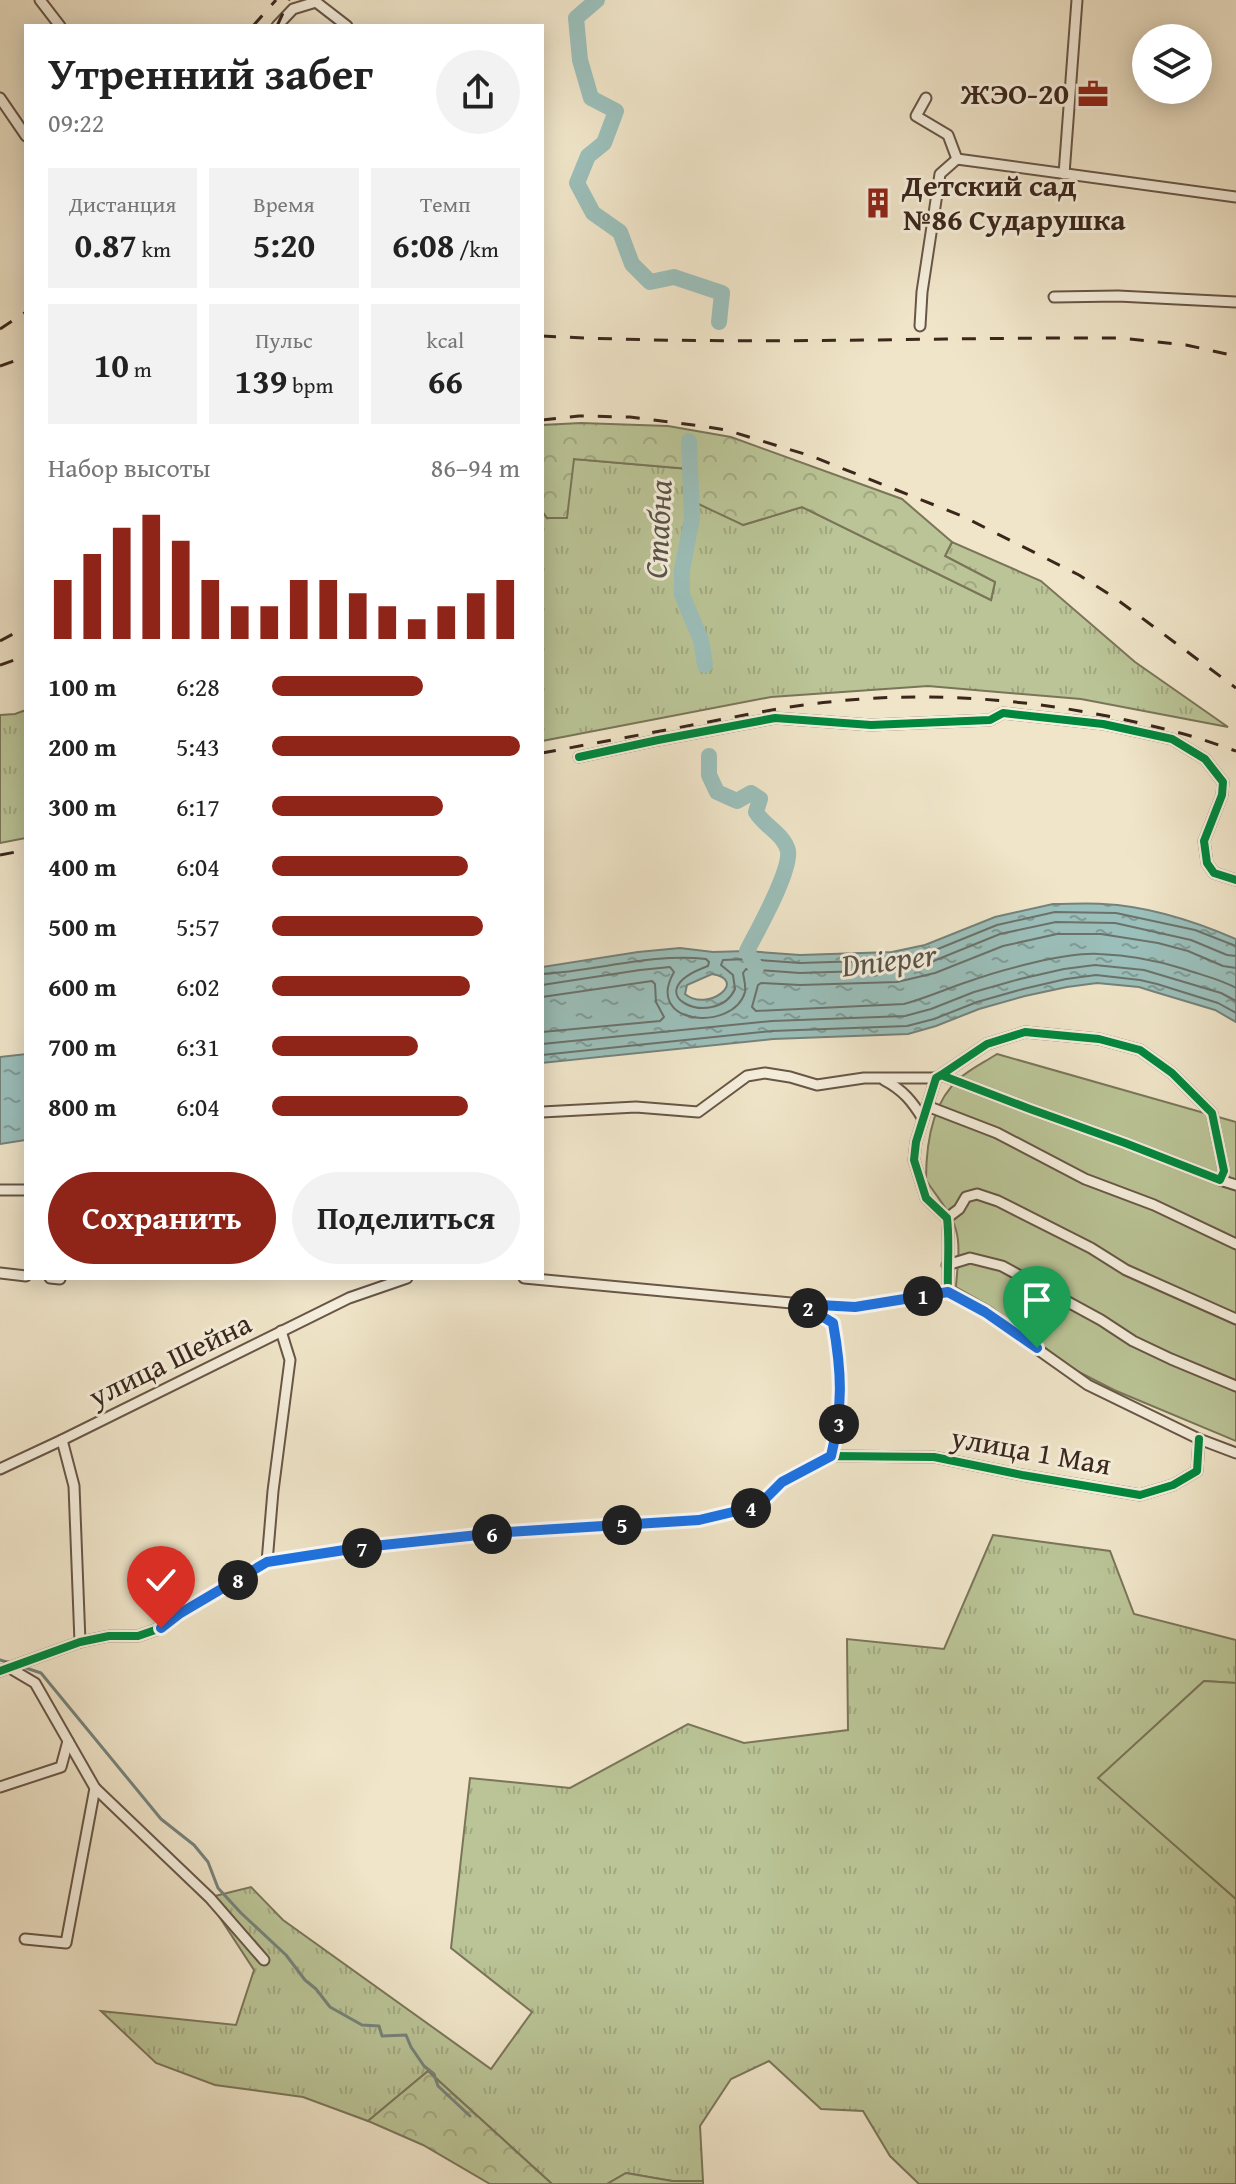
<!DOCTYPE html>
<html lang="ru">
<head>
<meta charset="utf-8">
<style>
	body { margin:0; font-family:"Gentium Book Plus",serif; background:#f2f2f2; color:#222; height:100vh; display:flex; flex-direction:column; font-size:30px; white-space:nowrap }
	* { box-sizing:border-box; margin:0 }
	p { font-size:26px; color:#767676 }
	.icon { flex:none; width:44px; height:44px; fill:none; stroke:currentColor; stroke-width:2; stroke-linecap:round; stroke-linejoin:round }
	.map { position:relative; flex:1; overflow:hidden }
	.details { position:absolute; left:24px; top:24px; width:520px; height:1256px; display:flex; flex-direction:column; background:#fff; border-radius:0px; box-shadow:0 4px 20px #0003 }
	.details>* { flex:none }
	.tools { position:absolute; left:1132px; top:24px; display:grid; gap:16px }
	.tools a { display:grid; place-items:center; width:80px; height:80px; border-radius:50%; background:#fff; box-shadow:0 4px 20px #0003; font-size:40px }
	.pin { position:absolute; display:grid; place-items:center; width:68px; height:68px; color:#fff; margin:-82px -34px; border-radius:50% 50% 50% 0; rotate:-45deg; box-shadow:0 0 8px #0007 }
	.pin .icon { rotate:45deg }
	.km { position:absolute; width:40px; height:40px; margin:-20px; border-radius:50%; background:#222; color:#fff; font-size:22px; line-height:40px; text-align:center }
	.round { display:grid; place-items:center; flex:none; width:84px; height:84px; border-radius:42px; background:#f2f2f2 }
	.head { display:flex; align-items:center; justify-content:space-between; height:136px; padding:0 24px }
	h1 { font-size:44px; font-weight:700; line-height:60px }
	.metrics { display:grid; grid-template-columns:repeat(3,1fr); gap:12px; height:136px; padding:8px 24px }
	.metrics div { display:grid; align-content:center; border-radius:0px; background:#f2f2f2; text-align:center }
	.metrics b { font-size:34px; font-weight:700 }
	.metrics small { font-size:22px; font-weight:400 }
	.metrics p { font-size:22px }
	.chart { height:224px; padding:16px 24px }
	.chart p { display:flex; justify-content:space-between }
	.chart svg { width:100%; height:144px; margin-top:8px; stroke:#8f2418; stroke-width:6 }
	.primary-button { display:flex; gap:16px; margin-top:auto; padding:16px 24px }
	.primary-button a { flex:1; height:92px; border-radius:48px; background:#8f2418; color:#fff; font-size:32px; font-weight:700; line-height:92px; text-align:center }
	.primary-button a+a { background:#f2f2f2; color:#222 }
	ul { padding:0 24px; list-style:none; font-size:26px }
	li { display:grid; grid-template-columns:128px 96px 1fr; align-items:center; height:60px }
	li i { height:20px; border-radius:10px; background:#8f2418 }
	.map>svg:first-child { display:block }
	.grass { fill:url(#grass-tufts); stroke:#7a7559; stroke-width:2 }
	.forest { fill:url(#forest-crowns); stroke:#7a7559; stroke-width:2 }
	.garden { fill:#bac496; stroke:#7a7559; stroke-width:2 }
	.water { fill:url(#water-ripples); stroke:#75827b; stroke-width:2; fill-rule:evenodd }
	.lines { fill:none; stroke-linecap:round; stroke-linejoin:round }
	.shore { stroke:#6b726b; stroke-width:2 }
	.stream { stroke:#75827b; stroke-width:3 }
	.river { stroke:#9bbfba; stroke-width:16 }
	.minor-casing { stroke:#685647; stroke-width:13 }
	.minor { stroke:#f5eedc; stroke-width:9 }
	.rail { stroke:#3b261c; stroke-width:3; stroke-dasharray:14 14; stroke-linecap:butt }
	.cycleway-casing { stroke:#f5eedc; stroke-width:13 }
	.cycleway { stroke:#00873e; stroke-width:8 }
	.route-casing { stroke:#fff; stroke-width:16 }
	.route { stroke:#1a73e8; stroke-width:10 }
	.labels { text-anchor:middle; stroke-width:6; stroke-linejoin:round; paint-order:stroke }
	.poi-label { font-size:30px; font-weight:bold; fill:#3b261c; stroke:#f5eedc; text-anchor:end }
	.street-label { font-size:30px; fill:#3b261c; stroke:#f5eedc }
	.water-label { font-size:32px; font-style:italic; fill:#58544b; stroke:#f5eedc }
</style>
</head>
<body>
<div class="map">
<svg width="1236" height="2184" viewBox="0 0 1236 2184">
	<defs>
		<pattern id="grass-tufts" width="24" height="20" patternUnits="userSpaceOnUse" patternTransform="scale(2)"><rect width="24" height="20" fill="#bac496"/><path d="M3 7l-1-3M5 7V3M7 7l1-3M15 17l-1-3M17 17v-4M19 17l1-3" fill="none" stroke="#a1a881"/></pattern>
		<pattern id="forest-crowns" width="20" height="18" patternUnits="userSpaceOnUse" patternTransform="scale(2)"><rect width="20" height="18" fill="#bac496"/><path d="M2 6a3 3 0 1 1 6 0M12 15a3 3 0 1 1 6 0" fill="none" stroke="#a1a881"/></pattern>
		<pattern id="water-ripples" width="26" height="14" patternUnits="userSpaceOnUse" patternTransform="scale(2)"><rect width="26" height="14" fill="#9bbfba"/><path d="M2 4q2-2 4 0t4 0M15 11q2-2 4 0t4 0" fill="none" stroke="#809b96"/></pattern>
	</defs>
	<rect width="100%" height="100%" fill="#f0e5c9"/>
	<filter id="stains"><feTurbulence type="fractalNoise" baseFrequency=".0025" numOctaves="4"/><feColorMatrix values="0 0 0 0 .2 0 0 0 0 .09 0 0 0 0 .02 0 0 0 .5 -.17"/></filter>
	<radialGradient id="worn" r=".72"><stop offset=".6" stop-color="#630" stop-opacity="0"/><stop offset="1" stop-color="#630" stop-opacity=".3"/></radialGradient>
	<g class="grass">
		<polygon points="574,459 690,469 743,525 802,507 991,600 995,582 945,556 952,542 1041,581 1135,662 1228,727 1081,699 928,686 771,697 542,741 542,511 547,518"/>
		<polygon points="26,710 26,838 0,843 0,715 15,714"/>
		<polygon points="993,1535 1110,1551 1134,1614 1236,1640 1236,1683 1204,1681 1099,1778 1236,1899 1236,2184 919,2184 890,2156 863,2111 821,2109 769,2061 731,2079 700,2126 703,2181 672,2181 626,2173 607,2184 552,2184 428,2071 368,2121 303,2097 215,2085 156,2063 101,2011 236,2025 254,1970 207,1898 251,1887 283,1920 491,2069 532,2012 451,1948 470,1778 570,1788 688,1724 744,1743 848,1730 847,1639 944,1649"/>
	</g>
	<g class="forest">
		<polygon points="581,423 668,426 731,437 902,499 952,542 945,556 995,582 991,600 802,507 743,525 690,500 689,469 574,459 567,518 547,518 542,511 542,425"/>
		<polygon points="428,2071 552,2184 490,2184 423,2145 368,2121"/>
		<polygon points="626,2173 672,2181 703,2181 703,2184 607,2184"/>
	</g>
	<g class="garden">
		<path d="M997,1054L1236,1122V1441L1114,1390L1073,1369L991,1307L956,1287C957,1269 961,1247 956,1230C951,1212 936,1196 926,1180C926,1146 931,1103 959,1079C970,1069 985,1062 997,1054Z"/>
		<polygon points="1204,1681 1236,1683 1236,1899 1098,1778"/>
	</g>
	<g class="water">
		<path d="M1053,904C1070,904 1087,903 1103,904C1149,906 1194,921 1236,939V1022L1215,1010L1155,992L1139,987L1097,983L1067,987L1025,996L979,1009L936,1026L908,1034L773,1039L542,1063V967L638,952L680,948L713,952L747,951L800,955L892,952L925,945L995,917ZM712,974C749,980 708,1013 685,994L687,985Z"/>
		<polygon points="26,1054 26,1140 0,1144 0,1057"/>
	</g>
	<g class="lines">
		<g class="shore">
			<path d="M1236,968L1223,966L1188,951L1158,943L1101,934H1057L1003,946L935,973L897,982L800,985L761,983L758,985L752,1007L756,1011L904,1004C926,998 946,989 967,982C1000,970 1066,952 1099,954C1129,955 1156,960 1184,969C1201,975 1220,979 1236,988"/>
			<path d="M542,974C598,971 650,953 706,959L709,962L708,966C631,994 716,1031 735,989L733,975L721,965L723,960L747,959L800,963L894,960L928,953L997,925L1055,912L1116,913L1195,930L1236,946"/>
			<path d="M542,985L640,970L670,967L674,972C643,1026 734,1032 745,992C746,986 744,979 743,973L746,969L800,973L895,970L931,962L1000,934L1056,922L1115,923L1191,940L1227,955L1236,956"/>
			<polyline points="542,997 652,981 655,984 656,1002 664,1017 660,1021 542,1032"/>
			<polyline points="542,1044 772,1021 905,1016 931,1009 974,992 1020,979 1064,969 1095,965 1144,970 1221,993 1236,1001"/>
			<polyline points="542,1055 772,1031 907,1026 934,1019 977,1002 1023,989 1066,979 1096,975 1140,980 1157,984 1218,1003 1236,1013"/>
		</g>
		<g class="stream">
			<polyline points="0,1660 13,1664"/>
			<polyline points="20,1666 41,1673 161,1819 194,1845 208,1862 218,1888 241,1913 286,1955 305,1980 316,1989 330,2007 362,2025 379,2026 382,2036 406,2035 411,2047 424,2066 434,2074 438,2086 470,2116"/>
		</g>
		<g class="river">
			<polyline points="597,0 576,18 580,60 591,98 616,111 604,143 588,156 577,183 593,213 620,232 632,264 650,282 674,277 722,293 719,322"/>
			<polyline points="689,441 692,518 682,570 682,595 701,640 705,665"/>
			<path d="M709,756V775L717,792L737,801L751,793L760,799L756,812C764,826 785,835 788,851C791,872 757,931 747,951L756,968"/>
		</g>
		<g class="minor-casing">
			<g id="minor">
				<polyline points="40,0 60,26"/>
				<polyline points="277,26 293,9 316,2 347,26"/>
				<polyline points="0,98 26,136"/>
				<polyline points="926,98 916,116 948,135 957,159"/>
				<polyline points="957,159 1236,197"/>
				<polyline points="1064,174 1077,0"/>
				<polyline points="1054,297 1118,296 1236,302"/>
				<polyline points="920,326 922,292 940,174 957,159"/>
				<polyline points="579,757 658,740 775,718 871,725 990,720 1003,713 1103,724 1172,739 1205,759 1223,782 1222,795 1204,841 1207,863 1214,873 1236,880"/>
				<path d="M941,1075L1030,1109L1125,1143L1220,1180L1224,1171L1212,1113L1172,1073L1140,1050L1099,1039L1025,1032L987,1044L941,1075L936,1078L916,1142L914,1160L926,1198L947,1218C950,1243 947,1267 948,1292"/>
				<path d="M884,1080C903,1090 912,1101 923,1119"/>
				<polyline points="927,1106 997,1133 1085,1179 1154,1205 1236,1244"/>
				<polyline points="542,1112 636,1107 698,1112 747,1076 765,1073 790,1077 817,1085 864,1078 936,1078"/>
				<polyline points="1220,1180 1236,1185"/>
				<polyline points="0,1190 26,1190"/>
				<polyline points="947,1218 959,1209 966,1197 977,1194 998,1201 1091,1248 1126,1270 1236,1319"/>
				<polyline points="947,1265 970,1258 1002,1266 1101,1320 1133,1341 1171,1359 1236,1386"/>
				<polyline points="0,1273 26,1276"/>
				<polyline points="50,1278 60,1279"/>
				<polyline points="524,1278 802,1304 855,1307 948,1292"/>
				<polyline points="948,1292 985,1312 1088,1385 1199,1439 1236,1453"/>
				<path d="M805,1306L833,1323C841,1372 843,1408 831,1456"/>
				<polyline points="62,1440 74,1486 80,1642"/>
				<polyline points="0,1469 62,1440 349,1298 407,1278"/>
				<polyline points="267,1562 273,1491 290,1360 281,1331"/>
				<polyline points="8,1667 35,1683 95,1788 210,1898 264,1960"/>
				<polyline points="0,1671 80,1642 109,1636 138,1636 161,1628 179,1614 267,1562 364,1547 507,1532 699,1520 758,1506 782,1482 831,1456 934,1457 1022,1475 1140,1495 1173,1485 1197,1471 1199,1439"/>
				<polyline points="0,1787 61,1767 68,1741"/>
				<polyline points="25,1939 66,1943 95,1788"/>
			</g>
		</g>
		<use href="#minor" class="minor"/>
		<g class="rail">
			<polyline points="253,26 276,0"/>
			<polyline points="277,26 289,0"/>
			<polyline points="0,329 26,312"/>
			<path d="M542,336C735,346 928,337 1121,338L1186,345L1236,356"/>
			<polyline points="0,366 26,357"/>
			<polyline points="542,420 579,416 630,417 701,426 726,430 811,456 962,516 1079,575 1115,598 1236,688"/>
			<polyline points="0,641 26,627"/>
			<polyline points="0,665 26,656"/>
			<path d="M542,753C596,743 650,733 703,723C745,715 787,706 829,702C943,689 1062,702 1172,731C1194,736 1215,744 1236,751"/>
			<polyline points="0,855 26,850"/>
		</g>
		<g class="cycleway-casing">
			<g id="cycleway">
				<polyline points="579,757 658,740 775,718 871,725 990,720 1003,713 1103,724 1172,739 1205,759 1223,782 1222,795 1204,841 1207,863 1214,873 1236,880"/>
				<path d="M941,1075L1030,1109L1125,1143L1220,1180L1224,1171L1212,1113L1172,1073L1140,1050L1099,1039L1025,1032L987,1044L941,1075L936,1078L916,1142L914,1160L926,1198L947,1218C950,1243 947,1267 948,1292"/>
				<polyline points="0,1671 80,1642 109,1636 138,1636 161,1628 179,1614 267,1562 364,1547 507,1532 699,1520 758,1506 782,1482 831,1456 934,1457 1022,1475 1140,1495 1173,1485 1197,1471 1199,1439"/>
			</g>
		</g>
		<use href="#cycleway" class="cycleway"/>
	</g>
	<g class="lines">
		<g class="route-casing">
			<path id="route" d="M161,1628L179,1614L267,1562L364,1547L507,1532L699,1520L758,1506L782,1482L831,1456C843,1407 842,1373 833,1323L802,1304L855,1307L948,1292L985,1312L1037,1348"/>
		</g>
		<use href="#route" class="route"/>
	</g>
	<defs>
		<g id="office-bare" transform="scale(2.4)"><path d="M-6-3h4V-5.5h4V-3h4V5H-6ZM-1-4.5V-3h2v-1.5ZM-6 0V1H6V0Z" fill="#8f2418" stroke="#f5eedc" stroke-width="2.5" paint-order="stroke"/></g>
		<g id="building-bare" transform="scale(2.4)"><path d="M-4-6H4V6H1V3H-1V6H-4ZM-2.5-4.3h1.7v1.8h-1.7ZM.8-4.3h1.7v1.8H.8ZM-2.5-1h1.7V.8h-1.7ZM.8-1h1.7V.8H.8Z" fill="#8f2418" stroke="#f5eedc" stroke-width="2.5" paint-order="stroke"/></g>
	</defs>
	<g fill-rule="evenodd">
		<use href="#office-bare" x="1093" y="94"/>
		<use href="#building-bare" x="878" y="203"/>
	</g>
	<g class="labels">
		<g class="poi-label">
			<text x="1069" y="104">ЖЭО-20</text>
			<text x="902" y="196" text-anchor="start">Детский сад<tspan x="902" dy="34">№86 Сударушка</tspan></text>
		</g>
		<g class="street-label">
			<text transform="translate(170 1360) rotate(-26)" y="10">улица Шейна</text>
			<text transform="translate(1031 1451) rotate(10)" y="10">улица 1 Мая</text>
		</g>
		<g class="water-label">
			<text transform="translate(658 529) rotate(-87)" y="11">Стабна</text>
			<text transform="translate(889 960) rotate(-7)" y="11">Dnieper</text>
		</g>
	</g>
	<rect width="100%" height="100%" filter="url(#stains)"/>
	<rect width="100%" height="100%" fill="url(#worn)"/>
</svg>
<div class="tools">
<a><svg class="icon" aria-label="layers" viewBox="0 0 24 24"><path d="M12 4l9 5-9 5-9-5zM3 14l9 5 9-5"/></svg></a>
</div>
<div class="pin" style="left:1037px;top:1348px;background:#1e9e55"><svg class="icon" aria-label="arrive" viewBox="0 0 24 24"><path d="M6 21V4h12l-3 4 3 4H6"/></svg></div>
<div class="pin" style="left:161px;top:1628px;background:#d93025"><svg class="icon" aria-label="check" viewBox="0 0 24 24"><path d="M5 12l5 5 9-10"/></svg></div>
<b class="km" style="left:923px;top:1296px">1</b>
<b class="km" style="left:808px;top:1308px">2</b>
<b class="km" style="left:839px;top:1424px">3</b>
<b class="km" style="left:751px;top:1508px">4</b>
<b class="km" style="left:622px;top:1525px">5</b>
<b class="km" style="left:492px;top:1534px">6</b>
<b class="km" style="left:362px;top:1548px">7</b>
<b class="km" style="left:238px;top:1580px">8</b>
<section class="details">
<div class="head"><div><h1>Утренний забег</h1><p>09:22</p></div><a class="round"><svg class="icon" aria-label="share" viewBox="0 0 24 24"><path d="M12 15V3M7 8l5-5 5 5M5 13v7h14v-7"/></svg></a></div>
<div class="metrics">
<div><p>Дистанция</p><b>0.87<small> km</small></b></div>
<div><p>Время</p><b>5:20</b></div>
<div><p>Темп</p><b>6:08<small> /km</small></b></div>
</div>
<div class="metrics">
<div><b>10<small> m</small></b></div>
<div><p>Пульс</p><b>139<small> bpm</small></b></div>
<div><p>kcal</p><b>66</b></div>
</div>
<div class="chart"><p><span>Набор высоты</span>86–94 m</p>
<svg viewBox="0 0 160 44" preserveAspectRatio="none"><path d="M5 44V26M15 44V18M25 44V10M35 44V6M45 44V14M55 44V26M65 44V34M75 44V34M85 44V26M95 44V26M105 44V30M115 44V34M125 44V38M135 44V34M145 44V30M155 44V26"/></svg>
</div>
<ul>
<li><b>100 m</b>6:28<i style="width:61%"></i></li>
<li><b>200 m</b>5:43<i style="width:100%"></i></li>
<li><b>300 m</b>6:17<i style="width:69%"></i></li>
<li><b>400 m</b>6:04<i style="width:79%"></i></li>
<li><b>500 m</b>5:57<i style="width:85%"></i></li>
<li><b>600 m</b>6:02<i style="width:80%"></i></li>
<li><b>700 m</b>6:31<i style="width:59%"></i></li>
<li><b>800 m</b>6:04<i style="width:79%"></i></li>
</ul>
<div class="primary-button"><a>Сохранить</a><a>Поделиться</a></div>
</section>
</div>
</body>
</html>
